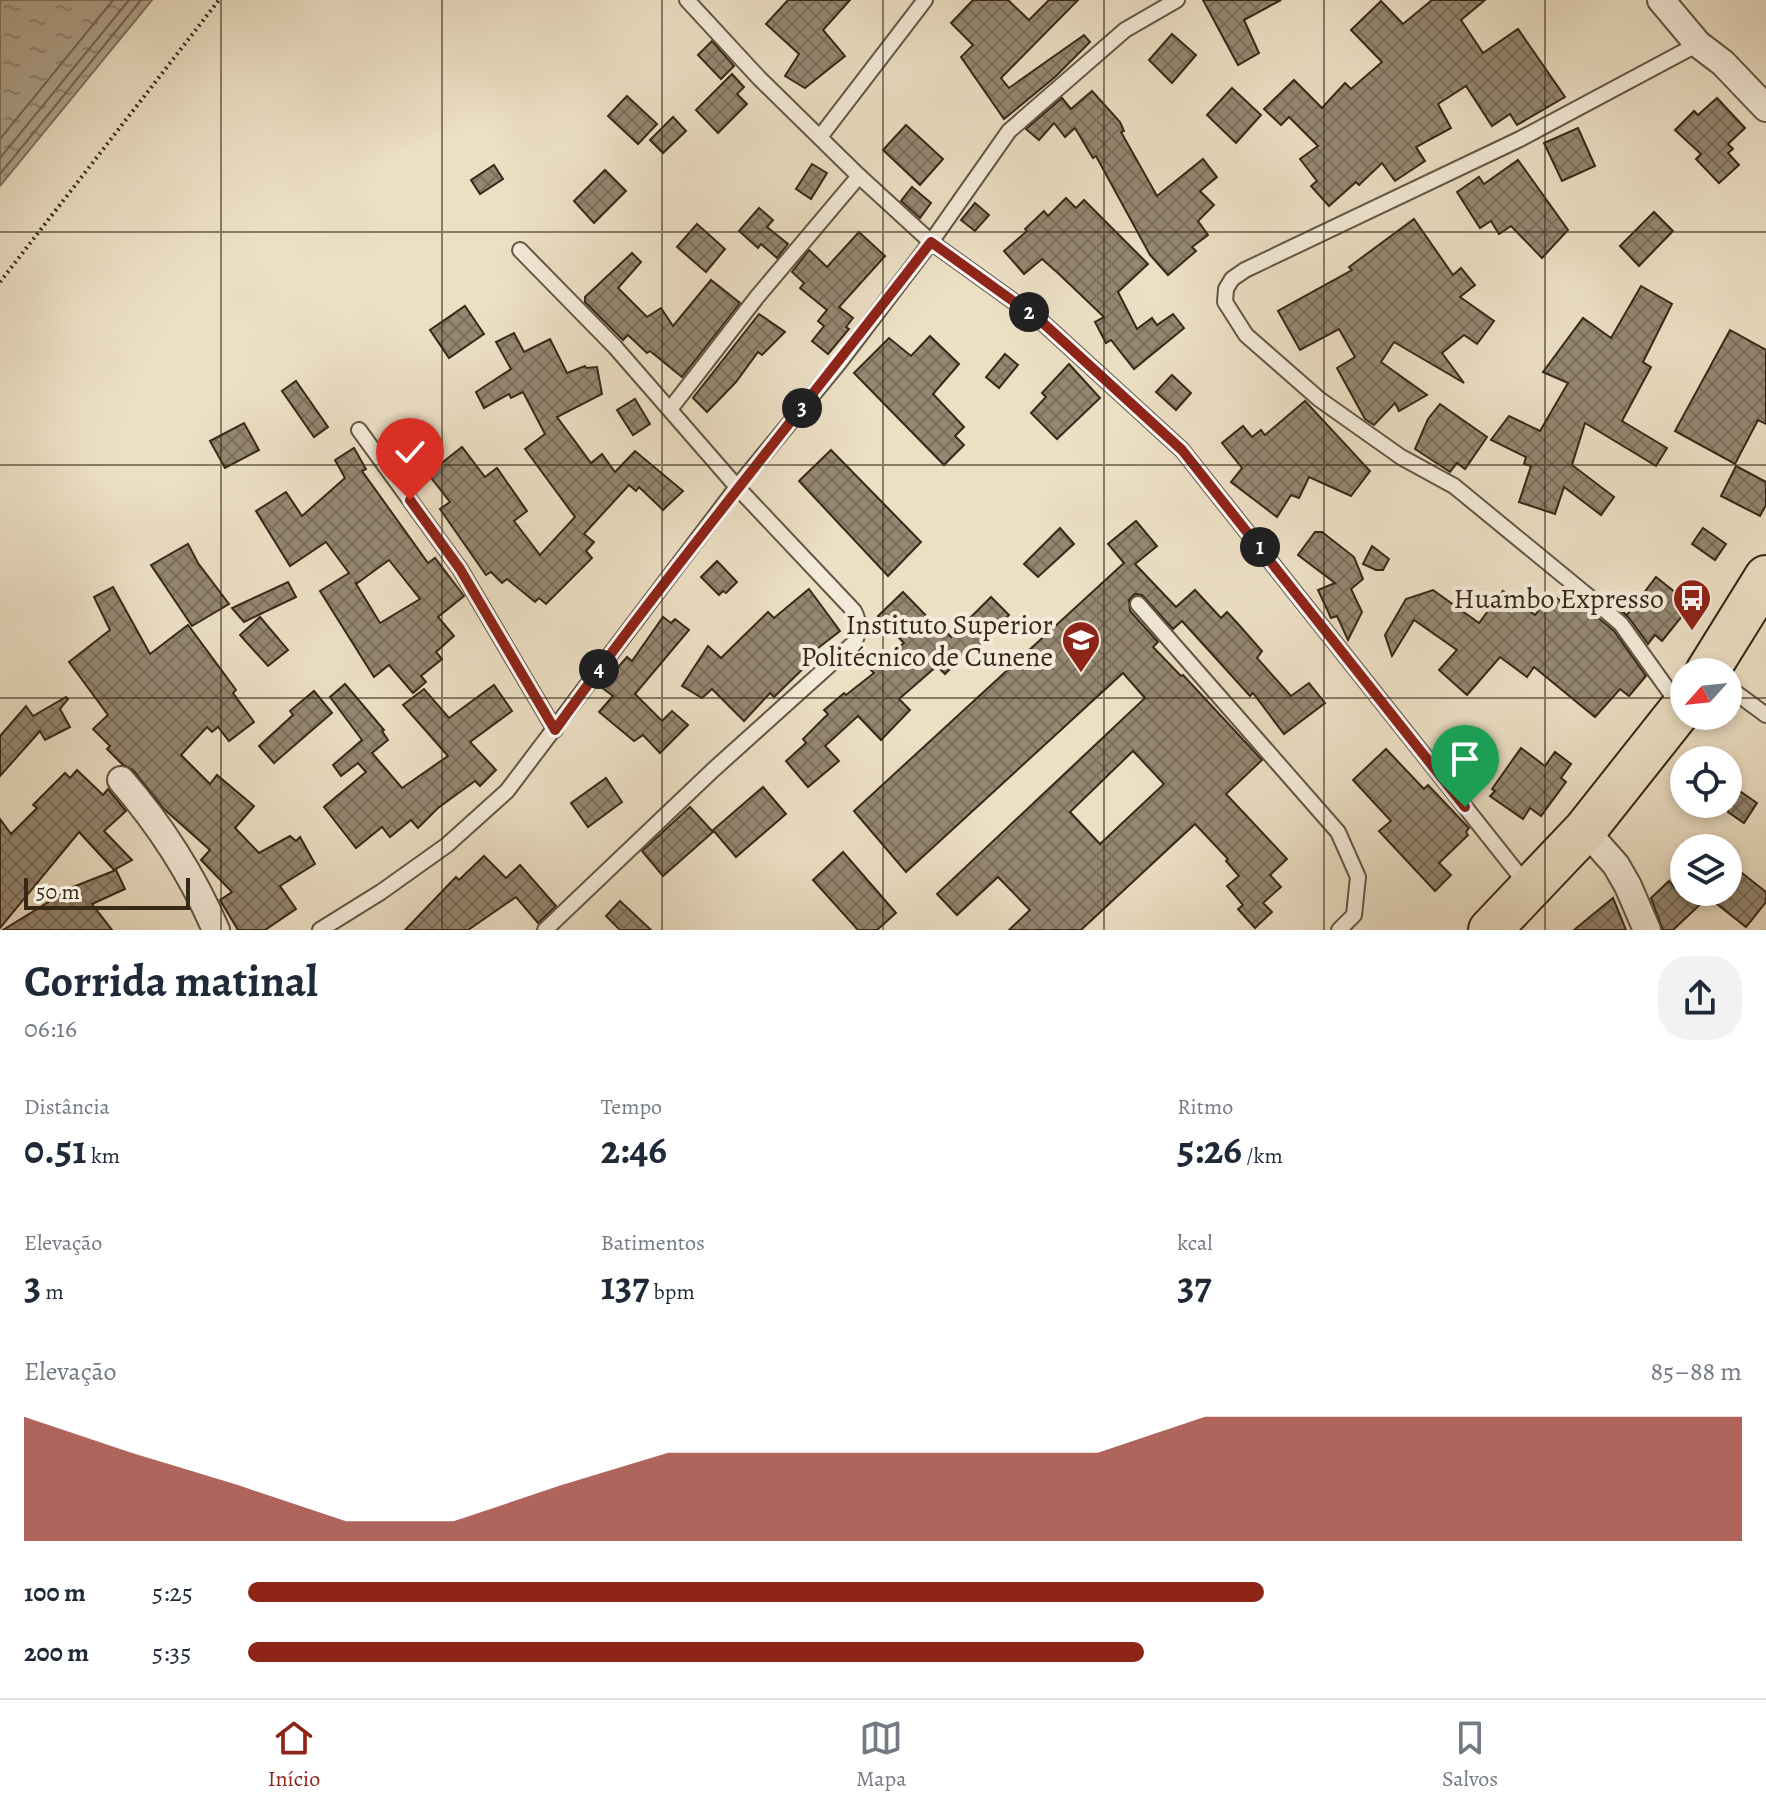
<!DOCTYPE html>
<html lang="pt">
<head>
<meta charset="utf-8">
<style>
	body { margin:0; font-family:Alegreya,serif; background:#f2f2f3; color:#1f2937; height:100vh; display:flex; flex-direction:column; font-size:30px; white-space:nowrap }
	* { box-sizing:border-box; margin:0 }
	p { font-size:26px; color:#747a83 }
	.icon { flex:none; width:44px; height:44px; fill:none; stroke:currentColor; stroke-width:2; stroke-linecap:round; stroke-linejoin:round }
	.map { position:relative; height:930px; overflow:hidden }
	.drawer { display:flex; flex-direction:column; background:#fff; flex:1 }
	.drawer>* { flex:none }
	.needle { width:52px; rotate:243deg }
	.tools { position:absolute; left:1670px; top:658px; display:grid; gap:16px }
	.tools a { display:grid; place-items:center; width:72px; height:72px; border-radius:50%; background:#fff; box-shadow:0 4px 12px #0003; font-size:40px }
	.scale { position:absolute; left:24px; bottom:20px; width:166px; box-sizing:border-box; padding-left:8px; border:4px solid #372818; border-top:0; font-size:22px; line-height:28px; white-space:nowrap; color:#372818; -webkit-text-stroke:6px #f3ead9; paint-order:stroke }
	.pin { position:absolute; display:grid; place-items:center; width:68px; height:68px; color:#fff; margin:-82px -34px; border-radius:50% 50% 50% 0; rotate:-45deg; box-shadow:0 0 8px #0007 }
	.pin .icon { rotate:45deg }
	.km { position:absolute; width:40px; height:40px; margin:-20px; border-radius:50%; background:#222; color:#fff; font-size:22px; line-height:40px; text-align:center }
	.round { display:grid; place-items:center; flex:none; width:84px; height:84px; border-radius:32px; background:#f2f2f3 }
	.headline { display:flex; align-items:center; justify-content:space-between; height:136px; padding:0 24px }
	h1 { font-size:44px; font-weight:700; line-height:60px }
	.metrics { display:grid; grid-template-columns:repeat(3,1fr); gap:12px; height:136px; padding:8px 24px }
	.metrics div { display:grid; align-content:center }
	.metrics b { font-size:40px; font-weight:700 }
	.metrics small { font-size:22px; font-weight:400 }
	.metrics p { font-size:22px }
	.chart { height:224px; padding:16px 24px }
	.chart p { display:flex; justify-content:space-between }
	.chart svg { width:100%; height:144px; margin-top:8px; fill:#8f2418; opacity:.7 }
	ul { padding:0 24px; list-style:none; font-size:26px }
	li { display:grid; grid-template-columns:128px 96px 1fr; align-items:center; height:60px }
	li i { height:20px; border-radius:10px; background:#8f2418 }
	.tab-bar { display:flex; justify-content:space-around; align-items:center; height:112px; border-top:2px solid #e0e1e3; background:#fff; font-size:22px; color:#747a83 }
	.tab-bar a { display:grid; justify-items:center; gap:4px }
	.tab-bar .selected { color:#8f2418 }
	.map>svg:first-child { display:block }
	.water { fill:url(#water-ripples); stroke:#7e715c; stroke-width:2 }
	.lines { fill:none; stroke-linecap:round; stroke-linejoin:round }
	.shore { stroke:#726451; stroke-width:2 }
	.building { fill:url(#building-cross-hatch); stroke:#372818; stroke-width:2; fill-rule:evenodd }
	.service-casing { stroke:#645643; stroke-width:18 }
	.minor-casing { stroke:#645643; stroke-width:30 }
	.primary-casing { stroke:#372818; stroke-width:46 }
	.path { stroke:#372818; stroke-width:4; stroke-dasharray:2 4; stroke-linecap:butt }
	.service { stroke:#f3ead9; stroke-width:14 }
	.minor { stroke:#f3ead9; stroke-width:26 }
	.primary { stroke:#ecdfc4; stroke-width:42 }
	.route-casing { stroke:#fff; stroke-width:16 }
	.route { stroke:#8f2418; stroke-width:10 }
	.grid { fill:none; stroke:#372818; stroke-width:2; stroke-opacity:0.55 }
	.labels { text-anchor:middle; stroke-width:8; stroke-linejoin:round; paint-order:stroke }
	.poi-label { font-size:28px; fill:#372818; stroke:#f3ead9; text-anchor:end }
</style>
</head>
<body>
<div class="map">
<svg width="1766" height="930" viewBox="0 0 1766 930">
	<defs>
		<pattern id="water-ripples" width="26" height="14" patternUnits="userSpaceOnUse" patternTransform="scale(2)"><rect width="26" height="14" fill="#aea18a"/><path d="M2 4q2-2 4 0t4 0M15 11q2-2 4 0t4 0" fill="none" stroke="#8e8370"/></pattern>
		<pattern id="building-cross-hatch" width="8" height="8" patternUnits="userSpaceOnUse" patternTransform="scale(2)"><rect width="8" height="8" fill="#958771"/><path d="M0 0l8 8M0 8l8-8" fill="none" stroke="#7a6e5c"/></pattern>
	</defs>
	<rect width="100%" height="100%" fill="#ecdfc4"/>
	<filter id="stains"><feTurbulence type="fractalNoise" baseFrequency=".0025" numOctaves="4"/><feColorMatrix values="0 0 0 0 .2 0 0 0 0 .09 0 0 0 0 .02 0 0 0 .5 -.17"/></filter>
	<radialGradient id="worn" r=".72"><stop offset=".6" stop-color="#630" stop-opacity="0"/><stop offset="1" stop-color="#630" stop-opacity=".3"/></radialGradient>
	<polygon class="water" points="0,0 152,0 0,186"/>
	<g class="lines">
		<g class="shore">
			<polyline points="0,139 113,0"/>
			<polyline points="0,158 129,0"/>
			<polyline points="0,174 141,0"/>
		</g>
	</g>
	<g class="building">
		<polygon points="788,0 850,0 823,30 845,56 805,88 785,76 799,54 766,24"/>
		<polygon points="973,0 1008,0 1029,20 1049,0 1078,0 1001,78 1009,88 1084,35 1090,42 1055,77 1004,119 961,57 973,45 951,23"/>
		<polygon points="1203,0 1281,0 1244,20 1259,53 1238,65"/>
		<polygon points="1432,0 1485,0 1461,20 1483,53 1518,29 1565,97 1517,125 1510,114 1492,126 1466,86 1438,104 1451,128 1416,147 1425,161 1395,181 1382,163 1359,185 1356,182 1329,206 1311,186 1317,181 1300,159 1318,146 1289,117 1281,125 1264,109 1294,80 1322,108 1345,83 1351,89 1382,62 1351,30 1381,1 1403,24"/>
		<polygon points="1172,34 1196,55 1172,83 1149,60"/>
		<polygon points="712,41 734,66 721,79 698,55"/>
		<polygon points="732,74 744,87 737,94 747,104 718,133 696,110"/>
		<polygon points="1232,88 1261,115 1236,143 1207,115"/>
		<polygon points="1092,91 1120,122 1124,131 1121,132 1157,196 1203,159 1217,177 1200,191 1214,205 1198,221 1208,235 1192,247 1196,251 1168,275 1150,255 1096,156 1093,158 1075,128 1065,137 1054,123 1039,140 1026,129 1062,98 1071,109"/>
		<polygon points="627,96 657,124 638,144 608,116"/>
		<polygon points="1717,98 1745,128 1728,144 1733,149 1728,153 1739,165 1719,183 1696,159 1701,154 1675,130 1694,111 1698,115"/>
		<polygon points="673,117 686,131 663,153 650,140"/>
		<polygon points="906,125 943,159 920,185 883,150"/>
		<polygon points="1578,128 1595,166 1562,181 1544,143"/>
		<polygon points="1518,160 1568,230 1542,258 1511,226 1499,234 1491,221 1480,228 1457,192 1479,177 1484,184"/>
		<polygon points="812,164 827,173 811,199 796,189"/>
		<polygon points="494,165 503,179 480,194 471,180"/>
		<polygon points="605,170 626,191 594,223 574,201"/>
		<polygon points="912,187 931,203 920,218 901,201"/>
		<polygon points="1066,198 1076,208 1084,200 1148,264 1118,292 1137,329 1152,318 1157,325 1173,314 1184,328 1134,369 1111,340 1106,343 1095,322 1104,317 1059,274 1042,259 1024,274 1004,251 1027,231 1025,229 1044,211 1048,216"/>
		<polygon points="975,203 989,215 975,231 961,220"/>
		<polygon points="759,208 773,220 767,227 788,244 777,258 761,244 758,248 739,231"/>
		<polygon points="1654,212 1673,231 1639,266 1620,246"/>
		<polygon points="1414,219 1453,275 1461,268 1475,285 1460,297 1494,321 1477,344 1464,335 1442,353 1464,383 1394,342 1381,362 1427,395 1399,411 1395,403 1374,425 1365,419 1337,368 1355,357 1339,329 1300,350 1278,311 1352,270 1349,267"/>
		<polygon points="697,224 725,249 706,272 677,247"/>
		<polygon points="859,232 885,256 839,307 853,318 846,327 849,329 828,354 812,341 824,326 818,321 827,310 800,288 804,283 792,272 809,250 827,267"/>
		<polygon points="632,253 641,262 618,288 647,317 661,308 673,326 711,280 740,303 682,377 650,351 647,353 628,335 623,340 585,302 585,297"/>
		<polygon points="1641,286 1672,304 1643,362 1651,367 1622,421 1667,448 1656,466 1585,423 1572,465 1614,497 1601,515 1564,487 1555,514 1519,502 1531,466 1524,464 1526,457 1491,440 1509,416 1540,431 1568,383 1543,372 1583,318 1611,338"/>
		<polygon points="465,306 484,334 449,358 430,330"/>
		<polygon points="759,314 785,332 762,355 758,352 736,382 707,412 693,398"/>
		<polygon points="1730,330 1766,350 1766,424 1758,420 1735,464 1675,431"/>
		<polygon points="514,333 524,352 550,339 567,373 585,366 586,368 597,367 602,394 557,417 591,463 602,454 615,472 635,451 683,491 663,510 639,487 636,491 629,485 584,534 594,542 586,551 592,558 546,604 539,598 535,602 507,579 502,583 491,572 486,575 440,509 450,502 428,474 462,447 485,477 497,468 527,511 514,521 540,555 575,517 525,449 545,434 523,392 511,398 509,394 484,408 476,392 511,369 496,342"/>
		<polygon points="930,336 959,364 933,394 964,427 955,436 964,445 944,465 854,373 889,338 911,356"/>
		<polygon points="1005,354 1018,365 999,388 986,377"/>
		<polygon points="1069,364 1100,398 1057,439 1031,413 1046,397 1042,393"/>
		<polygon points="1172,375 1191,393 1176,410 1156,392"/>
		<polygon points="296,381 328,427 314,437 282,391"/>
		<polygon points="635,399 650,424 633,435 617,410"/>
		<polygon points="1305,401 1370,471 1351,496 1309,477 1299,498 1291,495 1277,517 1231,482 1242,468 1222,443 1243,426 1252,437 1261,430 1265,435"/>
		<polygon points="1440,404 1487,437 1465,469 1457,463 1450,472 1415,449 1428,419"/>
		<polygon points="244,423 259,450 225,468 210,441"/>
		<path d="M354,448L366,469L362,471L428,563L435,558L464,596L438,617L454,636L436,652L442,659L421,676L426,682L413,693L389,665L374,677L320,591L349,573L326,542L290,566L256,511L286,492L302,516L345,478L335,460ZM389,560L420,599L380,623L355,582L356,584Z"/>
		<polygon points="831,450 921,542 888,576 799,481"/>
		<polygon points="1736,466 1766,482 1766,505 1760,516 1721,496"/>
		<path d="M1136,521L1157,546L1135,564L1176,607L1195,590L1221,618L1227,612L1239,625L1262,651L1257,658L1291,696L1309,683L1325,703L1284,734L1253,693L1250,696L1182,621L1173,629L1142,595L1135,594L1129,600L1130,611L1158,642L1153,647L1181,676L1183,675L1262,760L1226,794L1287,859L1270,875L1281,887L1263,903L1272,912L1255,928L1238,909L1243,905L1227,886L1239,876L1226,861L1228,859L1195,824L1081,930H1009L1030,910L998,877L957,915L937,894L1145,698L1123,673L906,872L854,811L1124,563L1108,544ZM1133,751L1164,784L1100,844L1070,812Z"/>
		<polygon points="1060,528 1074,544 1038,577 1024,564"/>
		<polygon points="1703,528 1726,544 1715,560 1692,544"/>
		<polygon points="1315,532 1322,532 1354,557 1363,579 1351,589 1362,612 1348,640 1337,616 1331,618 1318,590 1335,583 1298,555"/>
		<polygon points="188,544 198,563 229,604 192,626 151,565"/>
		<polygon points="1372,546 1389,559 1383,570 1376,570 1363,564"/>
		<polygon points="717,561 737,582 726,593 723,591 719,595 701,577"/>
		<polygon points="1656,577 1691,605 1662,641 1655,635 1648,644 1629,618 1615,606 1627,615"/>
		<polygon points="288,582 296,597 244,622 232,608"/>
		<polygon points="113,587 150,654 188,625 236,690 233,693 254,722 229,741 218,727 212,732 207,727 181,755 210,784 217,775 254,806 235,828 259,853 290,836 296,841 300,837 315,864 280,886 296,909 265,930 238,930 220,900 232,892 201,860 210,850 164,809 133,770 123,765 107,749 110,746 93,729 108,715 69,662 110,630 94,597"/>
		<polygon points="809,589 840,631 809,655 813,659 774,697 770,693 744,721 712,689 702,698 682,686 708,646 721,658 768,612 774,618"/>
		<polygon points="1433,590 1479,623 1503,591 1535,615 1551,594 1561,601 1567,592 1614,631 1646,676 1629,696 1620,689 1595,717 1534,667 1527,677 1500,657 1467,695 1439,670 1457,650 1414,620 1392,656 1385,635 1406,599"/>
		<polygon points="903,592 939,629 942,627 951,637 991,597 1009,615 970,655 967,652 945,674 937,666 899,699 910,710 881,740 858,716 825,746 839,761 808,787 786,761 806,743 803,739 828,714 824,710 844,693 846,695 874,673 870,669 904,643 878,616"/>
		<polygon points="260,617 288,650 268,666 240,635"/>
		<polygon points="663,617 671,623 675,619 689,630 635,694 662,721 672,711 688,725 660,753 643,735 634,741 599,712 613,696 601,687 627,657 632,661"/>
		<polygon points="345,684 384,730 382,731 388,740 372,753 402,788 448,756 403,705 424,689 449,718 494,685 512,711 470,742 496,770 480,786 475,781 438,808 418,828 411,820 390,837 382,827 356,848 324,807 366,772 358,763 341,776 333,765 362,740 330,697"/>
		<polygon points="314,691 332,713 274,763 259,746 293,715 290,711"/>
		<polygon points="66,697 68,699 60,709 70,727 45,740 40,731 0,776 0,736 26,706 33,716"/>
		<polygon points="1521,748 1545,766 1555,752 1571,764 1561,778 1566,782 1541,816 1530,808 1523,819 1490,796 1495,791 1492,789"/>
		<polygon points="1386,749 1424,789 1428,785 1469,828 1466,832 1468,835 1439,863 1451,875 1435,891 1379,831 1391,821 1353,780"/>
		<polygon points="77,770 103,795 108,789 126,811 104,831 132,860 114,870 79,832 0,928 0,819 11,834 37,808 33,805 65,773 70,778"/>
		<polygon points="606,778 622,802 588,827 571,803"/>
		<polygon points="1728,783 1757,803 1744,823 1728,812"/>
		<polygon points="763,787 786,814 736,857 713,830"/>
		<polygon points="690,807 713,832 663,876 642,851"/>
		<polygon points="843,852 896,913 877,930 858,930 813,880"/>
		<polygon points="484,856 506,878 520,865 556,906 538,923 516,897 468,930 405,930 456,877 459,880"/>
		<polygon points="1728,862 1766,892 1766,902 1746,927 1708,897 1673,930 1663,930 1651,898 1669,881 1679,892 1728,892"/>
		<polygon points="116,870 125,889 92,904 112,930 3,930 73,887"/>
		<polygon points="1613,898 1626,930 1574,930"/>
		<polygon points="620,901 651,930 620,930 606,916"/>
	</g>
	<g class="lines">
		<g class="service-casing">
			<g id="service">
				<polyline points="687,0 759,78 859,176 931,242 1042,322 1182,450 1527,885"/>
				<polyline points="820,137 925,0"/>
				<path d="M520,250L615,347L737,487L854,611C860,623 860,631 854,643L713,770L545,930"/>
				<polyline points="671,408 757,297 859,176"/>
				<polyline points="359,430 460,569 555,730"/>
				<polyline points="1138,604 1338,832 1358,877 1354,915 1339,930"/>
				<polyline points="1728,687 1766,715"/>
				<polyline points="1679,705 1621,624 1593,600 1454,486 1401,457 1319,399 1246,335 1225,302 1226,289 1232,279 1245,270 1520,139 1698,44"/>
				<polyline points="320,930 381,892 447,845 507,791 737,487 839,363 931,242 1009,131 1125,30 1177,0"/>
			</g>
		</g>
		<g class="minor-casing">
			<g id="minor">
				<polyline points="1661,0 1698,44 1723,63 1766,108"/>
				<path d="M121,780C161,826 192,874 216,930"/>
				<polyline points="1585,830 1616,865 1628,886 1647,930"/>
			</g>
		</g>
		<g class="primary-casing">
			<g id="primary">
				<polyline points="1707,672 1766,577"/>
				<polyline points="1490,930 1585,830 1684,705"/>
			</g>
		</g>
		<polyline class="path" points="0,282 219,0"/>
		<use href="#service" class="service"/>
		<use href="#minor" class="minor"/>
		<use href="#primary" class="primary"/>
	</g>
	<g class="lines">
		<g class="route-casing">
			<path id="route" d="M410,500L460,569L555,730C675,563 806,405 931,242L1042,322L1182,450L1465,807"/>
		</g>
		<use href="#route" class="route"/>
	</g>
	<path class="grid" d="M221,0V930M442,0V930M662,0V930M883,0V930M1104,0V930M1324,0V930M1545,0V930M0,232H1766M0,465H1766M0,698H1684M1728,698H1766"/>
	<defs>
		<g id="bus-pin" transform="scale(2)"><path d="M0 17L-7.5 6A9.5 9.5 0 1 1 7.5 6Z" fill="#8f2418" stroke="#f3ead9"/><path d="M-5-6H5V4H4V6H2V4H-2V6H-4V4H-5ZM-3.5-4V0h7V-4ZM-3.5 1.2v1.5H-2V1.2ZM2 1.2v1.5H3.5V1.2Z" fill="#fff"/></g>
		<g id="university-pin" transform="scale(2)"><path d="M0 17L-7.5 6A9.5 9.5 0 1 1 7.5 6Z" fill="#8f2418" stroke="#f3ead9"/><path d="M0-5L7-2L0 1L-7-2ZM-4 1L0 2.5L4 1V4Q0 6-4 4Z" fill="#fff"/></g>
	</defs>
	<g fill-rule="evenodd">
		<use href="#bus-pin" x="1692" y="598"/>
		<use href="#university-pin" x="1081" y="640"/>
	</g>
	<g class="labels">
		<g class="poi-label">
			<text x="1664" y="608">Huambo Expresso</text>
			<text x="1053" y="634">Instituto Superior<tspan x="1053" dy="32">Politécnico de Cunene</tspan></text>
		</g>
	</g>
	<rect width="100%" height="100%" filter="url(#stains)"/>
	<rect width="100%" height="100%" fill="url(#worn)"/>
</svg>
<div class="tools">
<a><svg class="needle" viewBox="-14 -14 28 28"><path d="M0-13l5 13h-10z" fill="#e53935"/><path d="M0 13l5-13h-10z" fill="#747a83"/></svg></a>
<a><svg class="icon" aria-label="locate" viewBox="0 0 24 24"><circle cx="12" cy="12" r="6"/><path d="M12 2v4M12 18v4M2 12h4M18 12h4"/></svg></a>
<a><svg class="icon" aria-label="layers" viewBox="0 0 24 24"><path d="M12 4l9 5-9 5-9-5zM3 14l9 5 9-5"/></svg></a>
</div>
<div class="scale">50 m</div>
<div class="pin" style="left:1465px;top:807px;background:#1e9e55"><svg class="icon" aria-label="arrive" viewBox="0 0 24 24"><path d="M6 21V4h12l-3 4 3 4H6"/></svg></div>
<div class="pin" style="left:410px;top:500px;background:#d93025"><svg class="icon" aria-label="check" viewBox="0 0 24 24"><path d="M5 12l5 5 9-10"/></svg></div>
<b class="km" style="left:1260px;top:547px">1</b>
<b class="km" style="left:1029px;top:312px">2</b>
<b class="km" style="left:802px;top:408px">3</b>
<b class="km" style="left:599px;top:669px">4</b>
</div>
<section class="drawer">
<div class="headline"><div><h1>Corrida matinal</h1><p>06:16</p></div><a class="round"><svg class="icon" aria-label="share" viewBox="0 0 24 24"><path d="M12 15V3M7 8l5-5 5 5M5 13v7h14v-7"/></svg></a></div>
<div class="metrics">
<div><p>Distância</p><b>0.51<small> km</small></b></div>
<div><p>Tempo</p><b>2:46</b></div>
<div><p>Ritmo</p><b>5:26<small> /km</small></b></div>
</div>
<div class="metrics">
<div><p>Elevação</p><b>3<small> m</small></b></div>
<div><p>Batimentos</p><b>137<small> bpm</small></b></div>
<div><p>kcal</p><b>37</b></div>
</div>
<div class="chart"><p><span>Elevação</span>85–88 m</p>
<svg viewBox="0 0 160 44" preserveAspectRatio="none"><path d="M0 44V6L10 17L20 27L30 38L40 38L50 27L60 17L70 17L80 17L90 17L100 17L110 6L120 6L130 6L140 6L150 6L160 6V44z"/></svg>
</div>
<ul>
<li><b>100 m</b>5:25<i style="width:68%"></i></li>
<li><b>200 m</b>5:35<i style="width:60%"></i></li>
</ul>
</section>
<nav class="tab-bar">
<a class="selected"><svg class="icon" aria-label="home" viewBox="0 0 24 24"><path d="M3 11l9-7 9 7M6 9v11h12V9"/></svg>Início</a>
<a><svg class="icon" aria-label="map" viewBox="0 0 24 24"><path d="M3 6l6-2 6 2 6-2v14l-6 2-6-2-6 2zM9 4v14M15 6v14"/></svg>Mapa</a>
<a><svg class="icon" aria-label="saved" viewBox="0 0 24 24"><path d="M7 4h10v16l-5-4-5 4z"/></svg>Salvos</a>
</nav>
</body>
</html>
